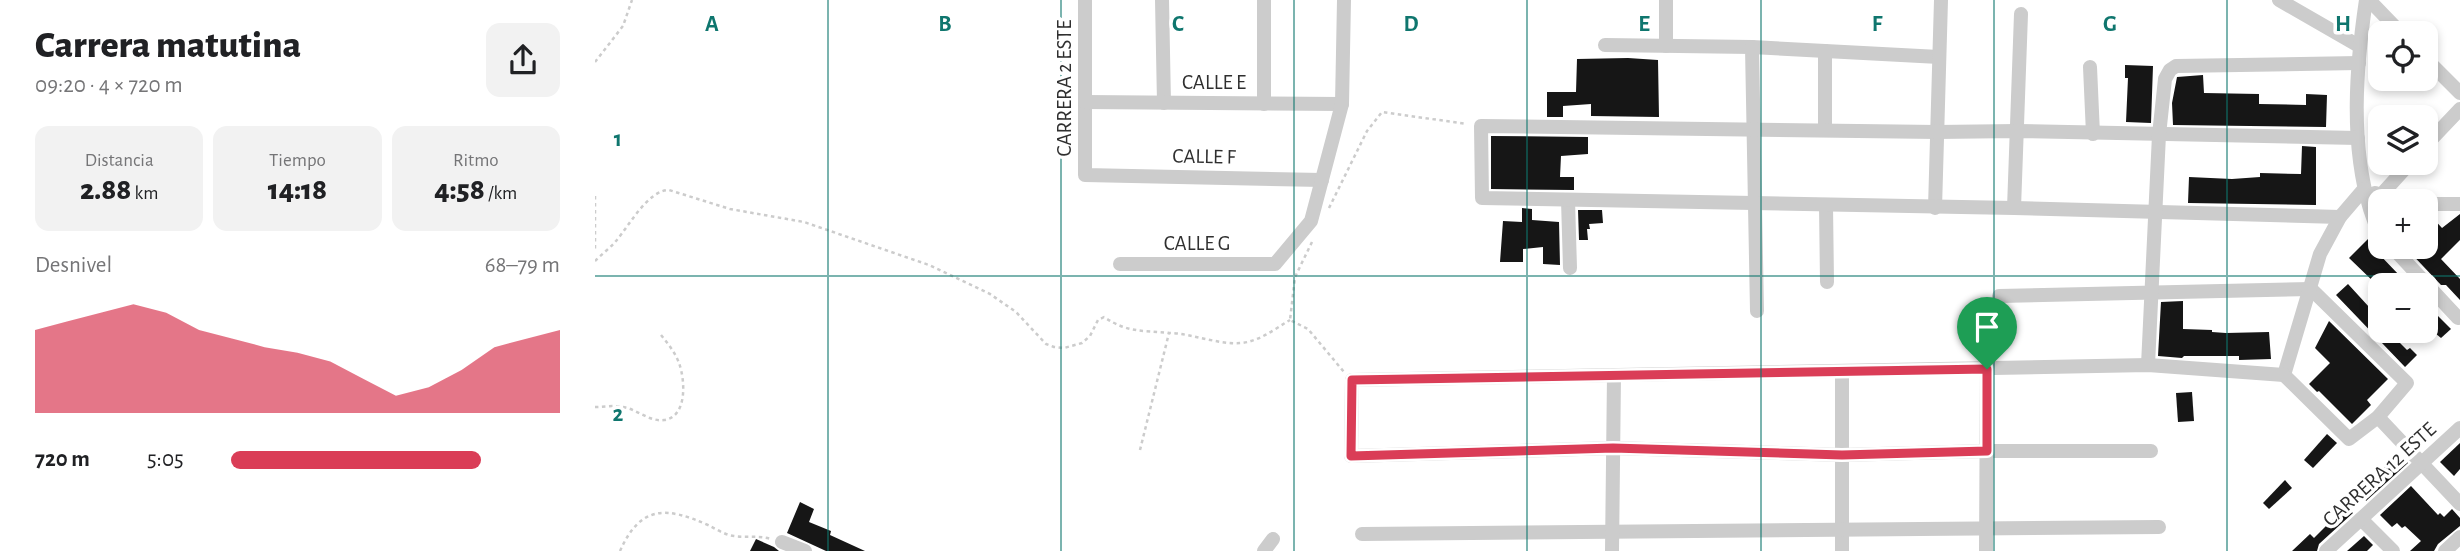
<!DOCTYPE html>
<html lang="es">
<head>
<meta charset="utf-8">
<style>
	body { margin:0; font-family:"Alegreya Sans",sans-serif; background:#f2f2f2; color:#202124; height:100vh; display:flex; flex-direction:column; font-size:26px; white-space:nowrap }
	* { box-sizing:border-box; margin:0 }
	p { font-size:23px; color:#757577 }
	.icon { flex:none; width:38px; height:38px; fill:none; stroke:currentColor; stroke-width:2; stroke-linecap:round; stroke-linejoin:round }
	.map { position:relative; flex:1; overflow:hidden }
	.drawer { display:flex; flex-direction:column; background:#fff; width:595px }
	.drawer>* { flex:none }
	.fabs { position:absolute; left:1773px; top:21px; display:grid; gap:14px }
	.fabs a { display:grid; place-items:center; width:70px; height:70px; border-radius:14px; background:#fff; box-shadow:0 4px 10px #0003; font-size:35px }
	.pin { position:absolute; display:grid; place-items:center; width:60px; height:60px; color:#fff; margin:-72px -30px; border-radius:50% 50% 50% 0; rotate:-45deg; box-shadow:0 0 7px #0007 }
	.pin .icon { rotate:45deg }
	.round { display:grid; place-items:center; flex:none; width:74px; height:74px; border-radius:14px; background:#f2f2f2 }
	.headline { display:flex; align-items:center; justify-content:space-between; height:119px; padding:0 35px }
	h1 { font-size:38px; font-weight:800; line-height:52px }
	.figures { display:grid; grid-template-columns:repeat(3,1fr); gap:10px; height:119px; padding:7px 35px }
	.figures div { display:grid; align-content:center; border-radius:14px; background:#f2f2f2; text-align:center }
	.figures b { font-size:30px; font-weight:800 }
	.figures small { font-size:19px; font-weight:400 }
	.figures p { font-size:19px }
	.chart { height:196px; padding:14px 35px }
	.chart p { display:flex; justify-content:space-between }
	.chart svg { width:100%; height:126px; margin-top:7px; fill:#da3d57; opacity:.7 }
	ul { padding:0 35px; list-style:none; font-size:23px }
	li { display:grid; grid-template-columns:112px 84px 1fr; align-items:center; height:52px }
	li i { height:18px; border-radius:9px; background:#da3d57 }
	main { display:flex; flex:1; min-height:0 }
	.map>svg:first-child { display:block }
	.building { fill:#161616 }
	.lines { fill:none; stroke-linecap:round; stroke-linejoin:round }
	.path { stroke:#ccc; stroke-width:2.5; stroke-dasharray:3.5 3.5; stroke-linecap:butt }
	.street { stroke:#ccc; stroke-width:14 }
	.route-casing { stroke:#fff; stroke-width:14 }
	.route { stroke:#da3d57; stroke-width:9 }
	.grid { fill:none; stroke:#0f766e; stroke-width:2; stroke-opacity:0.55 }
	.labels { text-anchor:middle; stroke-width:7; stroke-linejoin:round; paint-order:stroke }
	.street-label { font-size:21px; fill:#2f2f2f; stroke:#fff }
	.grid-label { font-size:23px; text-anchor:middle; font-weight:bold; fill:#0f766e; stroke:#fff; stroke-width:7; stroke-linejoin:round; paint-order:stroke }
</style>
</head>
<body>
<main>
<section class="drawer">
<div class="headline"><div><h1>Carrera matutina</h1><p>09:20 · 4 × 720 m</p></div><a class="round"><svg class="icon" aria-label="share" viewBox="0 0 24 24"><path d="M12 15V3M7 8l5-5 5 5M5 13v7h14v-7"/></svg></a></div>
<div class="figures">
<div><p>Distancia</p><b>2.88<small> km</small></b></div>
<div><p>Tiempo</p><b>14:18</b></div>
<div><p>Ritmo</p><b>4:58<small> /km</small></b></div>
</div>
<div class="chart"><p><span>Desnivel</span>68–79 m</p>
<svg viewBox="0 0 160 44" preserveAspectRatio="none"><path d="M0 44V15L10 12L20 9L30 6L40 9L50 15L60 18L70 21L80 23L90 26L100 32L110 38L120 35L130 29L140 21L150 18L160 15V44z"/></svg>
</div>
<ul>
<li><b>720 m</b>5:05<i style="width:76%"></i></li>
</ul>
</section>
<div class="map">
<svg width="1865" height="551" viewBox="0 0 1865 551">
	<rect width="100%" height="100%" fill="#fff"/>
	<g class="building">
		<polygon points="1033,58 1063,60 1064,117 996,116 996,104 968,106 968,117 952,117 952,92 981,92 982,59"/>
		<polygon points="1530,65 1558,66 1556,123 1531,122 1533,78 1530,78"/>
		<polygon points="1608,75 1609,93 1664,94 1664,104 1711,105 1711,94 1732,95 1731,127 1578,125 1577,103 1582,77"/>
		<polygon points="896,136 993,137 993,154 966,156 965,177 979,177 979,190 896,189"/>
		<polygon points="1707,146 1721,147 1721,205 1593,203 1594,177 1637,179 1665,177 1665,173 1706,174"/>
		<polygon points="927,208 937,209 937,220 964,222 965,265 948,264 948,247 928,249 928,262 905,262 908,221 927,222"/>
		<polygon points="983,210 1007,210 1008,223 994,224 995,229 992,229 993,240 984,240"/>
		<polygon points="1830,214 1834,214 1847,228 1865,214 1865,240 1846,259 1865,279 1865,300 1851,285 1846,285 1810,247 1830,247"/>
		<polygon points="1776,236 1785,243 1785,250 1782,252 1805,276 1808,273 1819,285 1782,285 1754,258"/>
		<polygon points="1753,284 1785,319 1785,331 1793,331 1812,350 1815,348 1822,355 1810,367 1741,295"/>
		<polygon points="1588,301 1588,329 1617,330 1617,332 1631,333 1674,332 1676,359 1644,360 1644,356 1589,356 1587,358 1563,356 1566,302"/>
		<polygon points="1830,303 1856,329 1846,338 1830,325"/>
		<polygon points="1734,321 1793,379 1772,400 1776,405 1757,424 1724,391 1722,392 1714,384 1735,363 1720,348"/>
		<polygon points="1597,392 1599,421 1583,422 1581,393"/>
		<polygon points="1732,434 1742,443 1718,468 1709,460"/>
		<polygon points="1865,443 1865,469 1859,476 1845,462"/>
		<polygon points="1803,453 1813,463 1771,501 1768,497 1778,488 1774,483"/>
		<polygon points="1690,480 1697,488 1674,509 1668,503"/>
		<polygon points="1816,486 1843,515 1845,513 1849,517 1857,509 1865,518 1865,526 1843,544 1839,551 1815,551 1826,541 1810,526 1807,528 1802,523 1797,527 1785,515"/>
		<polygon points="205,502 219,509 214,522 236,531 235,535 270,551 231,551 192,533"/>
		<polygon points="1751,506 1758,513 1724,544 1722,551 1697,551 1715,534 1719,538"/>
		<polygon points="1769,536 1778,545 1772,551 1752,551"/>
		<polygon points="161,539 179,547 184,551 155,551"/>
	</g>
	<g class="lines">
		<g class="path">
			<polyline points="0,62 28,26 37,0"/>
			<polyline points="0,196 0,250"/>
			<polyline points="734,208 772,131 787,112 872,124"/>
			<polyline points="717,242 700,277 695,320 713,329 749,372"/>
			<path d="M0,261C7,254 15,248 21,241C34,226 53,190 74,190L135,209L209,222L334,265L395,294L421,312L451,344L459,347L469,348L487,343L495,336L503,320L509,317C533,333 546,330 574,333"/>
			<path d="M0,407C9,407 19,405 28,407C42,409 54,422 69,420C93,417 90,379 84,363C80,352 73,344 66,335"/>
			<path d="M545,450L574,333C598,333 633,349 656,341C670,337 683,327 695,320"/>
			<path d="M25,551C46,504 72,507 113,525C121,529 130,535 139,536C152,538 164,535 176,539"/>
		</g>
		<g class="street">
			<polyline points="490,0 490,175 727,180"/>
			<polyline points="567,0 569,103"/>
			<polyline points="1684,0 1764,46"/>
			<path d="M1771,0C1761,67 1755,143 1775,209C1778,217 1780,226 1785,233"/>
			<polyline points="1774,0 1806,33"/>
			<polyline points="1010,45 1157,47 1344,57"/>
			<polyline points="1071,46 1071,0"/>
			<polyline points="1157,47 1162,311"/>
			<polyline points="1830,58 1865,93"/>
			<polyline points="1495,67 1498,134"/>
			<polyline points="490,102 747,104"/>
			<polyline points="669,104 669,0"/>
			<polyline points="1230,130 1230,51"/>
			<polyline points="1830,146 1865,109"/>
			<polyline points="1780,193 1807,201"/>
			<polyline points="1786,195 1815,163"/>
			<polyline points="973,200 975,268"/>
			<polyline points="1830,204 1865,204"/>
			<polyline points="1231,205 1232,282"/>
			<polyline points="1340,208 1346,0"/>
			<polyline points="1419,208 1426,14"/>
			<polyline points="1745,217 1419,208 887,198 886,126 1342,132 1422,131 1763,138"/>
			<polyline points="1797,247 1863,318"/>
			<polyline points="525,264 680,264 716,221 747,104 749,0"/>
			<polyline points="1404,296 1716,289 1812,383 1783,417 1754,439 1689,375"/>
			<polyline points="1553,365 1564,135 1570,79 1575,70 1581,66 1764,63"/>
			<polyline points="1247,371 1247,551"/>
			<polyline points="1689,375 1725,254 1745,217 1769,189"/>
			<polyline points="1783,417 1865,504"/>
			<polyline points="1556,451 1392,451 1247,455 1018,448 756,456 757,380 1553,365 1689,375"/>
			<polyline points="1766,519 1798,551"/>
			<polyline points="767,534 1564,527"/>
			<polyline points="187,542 210,551"/>
			<polyline points="669,551 678,539"/>
			<polyline points="1017,551 1019,375"/>
			<polyline points="1391,551 1392,369"/>
			<polyline points="1731,551 1865,428"/>
			<polyline points="1850,551 1865,537"/>
		</g>
	</g>
	<g class="lines">
		<g class="route-casing">
			<polygon id="route" points="1392,369 1392,451 1247,455 1018,448 756,456 757,380"/>
		</g>
		<use href="#route" class="route"/>
	</g>
	<path class="grid" d="M233,0V551M466,0V551M699,0V551M932,0V551M1166,0V551M1399,0V551M1632,0V551M0,276H1865"/>
	<g class="labels">
		<g class="street-label">
			<text x="619" y="89">CALLE E</text>
			<text transform="translate(469 88) rotate(-90)" y="7">CARRERA 2 ESTE</text>
			<text transform="translate(609 156) rotate(1)" y="7">CALLE F</text>
			<text x="602" y="250">CALLE G</text>
			<text transform="translate(1784 474) rotate(-42)" y="7">CARRERA 12 ESTE</text>
		</g>
	</g>
	<g class="grid-label">
		<text x="117" y="31">A</text>
		<text x="350" y="31">B</text>
		<text x="583" y="31">C</text>
		<text x="816" y="31">D</text>
		<text x="1049" y="31">E</text>
		<text x="1282" y="31">F</text>
		<text x="1515" y="31">G</text>
		<text x="1748" y="31">H</text>
		<text x="23" y="146">1</text>
		<text x="23" y="421">2</text>
	</g>
</svg>
<div class="fabs">
<a><svg class="icon" aria-label="locate" viewBox="0 0 24 24"><circle cx="12" cy="12" r="6"/><path d="M12 2v4M12 18v4M2 12h4M18 12h4"/></svg></a>
<a><svg class="icon" aria-label="layers" viewBox="0 0 24 24"><path d="M12 4l9 5-9 5-9-5zM3 14l9 5 9-5"/></svg></a>
<a>+</a>
<a>−</a>
</div>
<div class="pin" style="left:1392px;top:369px;background:#1e9e55"><svg class="icon" aria-label="arrive" viewBox="0 0 24 24"><path d="M6 21V4h12l-3 4 3 4H6"/></svg></div>
</div>
</main>
</body>
</html>
